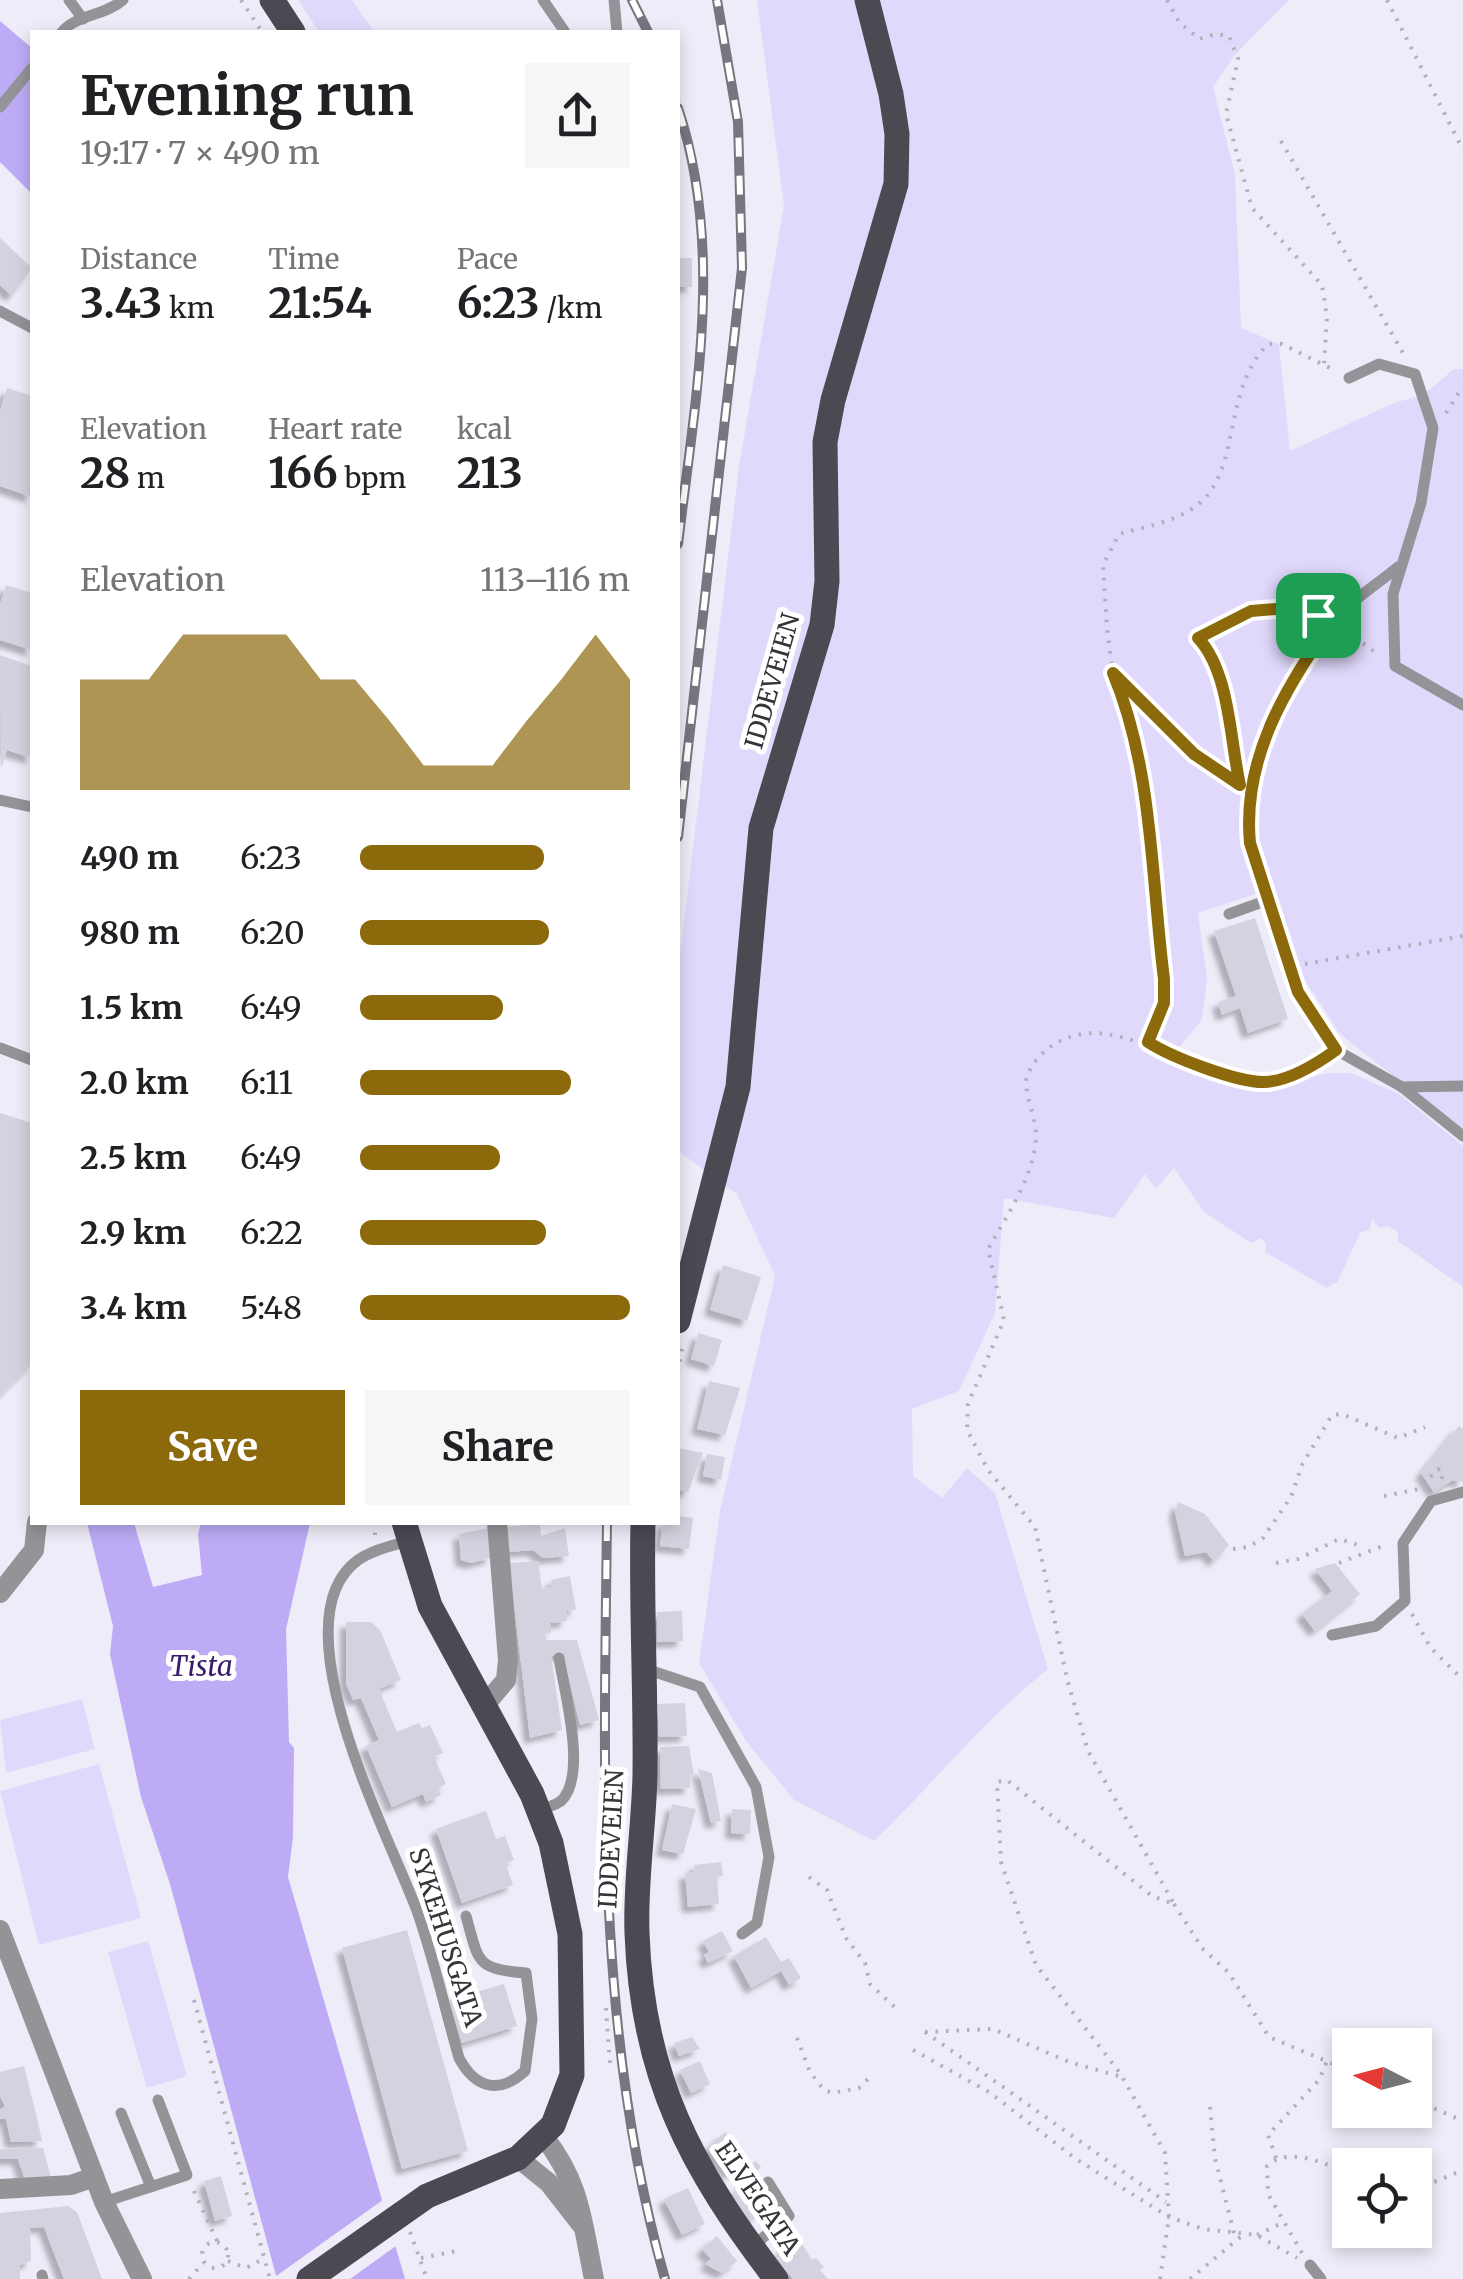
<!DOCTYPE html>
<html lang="en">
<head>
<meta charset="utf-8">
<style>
	body { margin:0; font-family:Merriweather,serif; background:#f6f6f6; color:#202124; height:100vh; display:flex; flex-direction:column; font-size:38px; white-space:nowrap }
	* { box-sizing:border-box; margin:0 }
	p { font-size:32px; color:#757577 }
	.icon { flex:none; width:55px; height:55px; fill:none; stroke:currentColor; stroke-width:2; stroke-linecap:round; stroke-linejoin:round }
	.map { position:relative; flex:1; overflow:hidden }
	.details { position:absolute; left:30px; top:30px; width:650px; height:1495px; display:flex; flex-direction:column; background:#fff; border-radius:0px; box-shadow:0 5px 15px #0003 }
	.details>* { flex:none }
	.needle { width:65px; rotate:276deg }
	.tools { position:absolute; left:1332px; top:2028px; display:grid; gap:20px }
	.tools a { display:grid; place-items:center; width:100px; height:100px; border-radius:0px; background:#fff; box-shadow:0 5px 15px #0003; font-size:50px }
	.pin { position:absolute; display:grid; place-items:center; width:85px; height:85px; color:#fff; margin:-42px; border-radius:20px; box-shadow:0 5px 15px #0006 }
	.round { display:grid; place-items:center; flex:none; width:105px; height:105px; border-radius:0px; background:#f6f6f6 }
	.overview { display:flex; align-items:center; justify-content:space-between; height:170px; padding:0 50px }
	h1 { font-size:55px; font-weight:700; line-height:75px }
	.stats { display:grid; grid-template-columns:repeat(3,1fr); gap:15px; height:170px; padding:10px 50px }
	.stats div { display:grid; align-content:center }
	.stats b { font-size:42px; font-weight:700 }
	.stats small { font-size:28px; font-weight:400 }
	.stats p { font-size:28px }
	.chart { height:280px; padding:20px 50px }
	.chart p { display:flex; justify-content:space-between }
	.chart svg { width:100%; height:180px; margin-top:10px; fill:#8c690b; opacity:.7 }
	.primary-button { display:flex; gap:20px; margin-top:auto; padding:20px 50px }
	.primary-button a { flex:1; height:115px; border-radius:0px; background:#8c690b; color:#fff; font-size:40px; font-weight:700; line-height:115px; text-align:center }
	.primary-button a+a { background:#f6f6f6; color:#202124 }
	ul { padding:0 50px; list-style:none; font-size:32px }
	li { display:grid; grid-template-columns:160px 120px 1fr; align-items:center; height:75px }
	li i { height:25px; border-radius:12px; background:#8c690b }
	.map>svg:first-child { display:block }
	.green { fill:#e1d9fc }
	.water { fill:#bdacf5 }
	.pier { fill:#efecf9 }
	.building { fill:#d4d2de; filter:url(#shadow) }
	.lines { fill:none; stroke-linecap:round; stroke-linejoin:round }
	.path { stroke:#b1afb9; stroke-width:4; stroke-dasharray:2.5 8; stroke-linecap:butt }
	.service { stroke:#949398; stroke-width:11 }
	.minor { stroke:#949398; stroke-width:20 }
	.tertiary { stroke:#949398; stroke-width:20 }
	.primary { stroke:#4b4952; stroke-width:25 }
	.rail-casing { stroke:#77757d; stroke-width:10 }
	.rail { stroke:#fff; stroke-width:6; stroke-dasharray:19; stroke-linecap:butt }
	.route-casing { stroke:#fff; stroke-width:20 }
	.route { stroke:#8c690b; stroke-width:12 }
	.labels { text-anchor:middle; stroke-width:10; stroke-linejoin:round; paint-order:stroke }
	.street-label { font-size:25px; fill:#353439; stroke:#fff }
	.water-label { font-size:28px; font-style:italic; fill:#3b1b6e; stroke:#fff }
</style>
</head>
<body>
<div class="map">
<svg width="1463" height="2279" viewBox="0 0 1463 2279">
	<defs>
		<filter id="shadow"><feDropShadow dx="-6" dy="6" stdDeviation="2.5" flood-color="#0004"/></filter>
	</defs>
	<rect width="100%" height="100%" fill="#efecf9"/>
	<g class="green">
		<polygon points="298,0 352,0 374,32 319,32"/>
		<path d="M757,0H1289L1235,55L1213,87L1235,175L1241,328L1279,344L1290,451L1396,402L1422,396L1454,369H1463V1130L1341,1035L1302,976L1271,889L1198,913L1207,979L1202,1020L1171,1057L1268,1088L1328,1073H1351L1399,1094L1463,1146V1287L1398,1241V1232L1388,1226L1379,1228L1372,1218L1370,1229L1360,1233L1338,1281L1327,1288L1265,1252L1266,1244L1261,1238L1251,1243L1204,1212L1174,1168L1156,1189L1145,1174L1114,1218L1004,1198L995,1313L959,1391L912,1409L913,1476L942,1498L967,1468L995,1493L1048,1669C984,1720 933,1784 874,1841L794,1800L746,1741L699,1663L720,1511L775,1276L737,1194L678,1151V972L739,466L784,206Z"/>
		<polygon points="82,1699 95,1749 6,1773 0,1720"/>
		<polygon points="99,1764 141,1918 39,1945 0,1791"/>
		<polygon points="148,1941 187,2076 147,2088 108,1952"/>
	</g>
	<g class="water">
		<polygon points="0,21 32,48 32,194 0,162"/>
		<polygon points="87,1523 134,1523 153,1587 202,1575 198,1534 201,1523 310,1523 286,1629 289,1742 294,1748 293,1837 288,1877 405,2279 277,2279 170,1884 141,1797 110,1654 113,1626"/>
	</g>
	<polygon class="pier" points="387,2197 400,2243 350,2279 272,2279"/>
	<g class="building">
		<polygon points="0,238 32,268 12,296 0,285"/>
		<rect x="678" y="258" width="14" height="29"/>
		<polygon points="7,388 32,396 32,497 0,486 0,411"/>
		<polygon points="6,585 32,593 32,650 0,640 0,605"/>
		<polygon points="0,655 32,666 32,758 7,750 1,768"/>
		<polygon points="1255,918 1288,1019 1248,1033 1240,1008 1222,1015 1218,1002 1236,996 1214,931"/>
		<polygon points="0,1113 32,1123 32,1364 0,1396"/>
		<polygon points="723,1265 761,1277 747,1321 710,1310"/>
		<polygon points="698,1333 722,1340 714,1366 691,1359"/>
		<polygon points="709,1381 740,1388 725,1435 697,1429"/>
		<polygon points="1459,1426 1463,1429 1463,1482 1453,1480 1434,1492 1421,1473"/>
		<polygon points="678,1448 703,1453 688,1492 678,1490"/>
		<polygon points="707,1454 725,1457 721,1480 703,1476"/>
		<polygon points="1178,1502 1205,1514 1229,1545 1214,1561 1206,1552 1185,1556 1175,1512"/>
		<polygon points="678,1516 693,1518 689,1549 660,1546 663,1522 678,1522"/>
		<polygon points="540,1524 541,1536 565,1528 569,1556 543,1558 533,1550 508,1552 506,1527"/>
		<polygon points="489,1528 491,1558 471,1563 461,1560 459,1534"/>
		<polygon points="538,1561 542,1589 552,1587 551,1580 570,1576 576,1610 566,1611 567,1621 550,1623 551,1633 545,1634 546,1640 577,1640 599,1720 580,1725 563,1654 551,1656 562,1730 530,1738 509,1563"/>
		<polygon points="1335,1563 1360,1594 1315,1631 1302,1614 1332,1591 1315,1569"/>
		<polygon points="682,1611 683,1641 657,1642 657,1612"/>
		<polygon points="346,1622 371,1622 380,1630 401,1680 379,1689 397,1732 419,1723 422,1728 430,1725 443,1753 434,1757 446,1784 438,1788 441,1795 426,1802 423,1794 392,1807 366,1746 379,1740 361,1698 353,1700 346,1683"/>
		<polygon points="685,1703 687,1736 659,1737 657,1704"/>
		<polygon points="689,1746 694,1775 690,1775 690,1788 661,1789 660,1747"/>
		<polygon points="698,1769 712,1773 721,1821 711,1823"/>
		<polygon points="672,1804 696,1809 683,1854 662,1850"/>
		<polygon points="732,1809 751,1810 750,1834 731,1833"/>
		<polygon points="486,1811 496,1839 505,1836 514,1860 505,1863 513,1885 462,1903 436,1829"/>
		<polygon points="721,1862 723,1876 717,1877 719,1904 688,1907 685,1873 695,1872 694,1865"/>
		<polygon points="407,1930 468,2151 402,2169 342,1948"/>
		<polygon points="722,1931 733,1951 708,1963 704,1955 709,1952 703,1941"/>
		<polygon points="766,1937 781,1962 789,1958 801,1978 789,1985 781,1971 751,1988 734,1956"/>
		<polygon points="504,1984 517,2026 462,2043 449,2000"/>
		<polygon points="692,2037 700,2049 679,2056 674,2043"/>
		<polygon points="700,2061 710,2084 691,2093 680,2070"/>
		<polygon points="24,2066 38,2122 42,2141 11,2142 6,2119 0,2119 0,2110 5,2106 0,2096 0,2072"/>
		<polygon points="725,2132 750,2165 756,2161 761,2167 748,2180 737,2168 730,2174 707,2148"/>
		<polygon points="43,2148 51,2178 25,2180 18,2159 0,2159 0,2149"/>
		<polygon points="221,2176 232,2216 215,2221 204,2181"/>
		<polygon points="750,2179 768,2205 747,2222 729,2196"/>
		<polygon points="688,2188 705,2224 682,2235 664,2199"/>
		<polygon points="68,2206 77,2212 102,2279 64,2279 44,2227 30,2228 31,2261 20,2265 20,2279 0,2279 0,2213"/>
		<polygon points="717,2236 737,2261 722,2273 705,2264 711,2259 702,2249"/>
		<polygon points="797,2236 812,2260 816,2258 824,2267 820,2270 828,2279 793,2279 774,2257"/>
	</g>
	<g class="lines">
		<g class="path">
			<polyline points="241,0 262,32"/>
			<polyline points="1167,0 1179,22 1199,39 1216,34 1229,36 1238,59 1226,114 1252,208 1322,285 1327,317 1324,364"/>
			<polyline points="1387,0 1463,150"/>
			<polyline points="1281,141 1403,353"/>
			<polyline points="1446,413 1463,386"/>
			<polyline points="1346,631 1379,655"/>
			<polyline points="1116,676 1194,754 1236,782"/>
			<path d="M1238,776C1228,733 1229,671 1198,638C1238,615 1269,604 1316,614"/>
			<polyline points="1305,964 1463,936"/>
			<path d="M1148,1043L1164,1003V979L1145,816L1146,784L1128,709L1113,673L1107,628L1103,565L1119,534C1147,526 1183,521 1204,499C1240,462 1224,388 1268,344H1282L1336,371"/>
			<polyline points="678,1372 683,1343"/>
			<polyline points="1384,1496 1419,1489 1438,1469 1443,1472 1441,1482"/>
			<polyline points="375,1522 375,1537"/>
			<polyline points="1233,1549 1248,1547 1263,1538 1291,1497 1302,1465 1332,1415 1342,1414 1398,1438 1425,1427"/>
			<polyline points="1276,1563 1298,1559 1339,1539 1358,1545"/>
			<polyline points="1339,1563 1388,1544"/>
			<polyline points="1412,1614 1430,1647 1463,1680"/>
			<polyline points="809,1877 827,1890 846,1938 865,1963 870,1984 900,2012"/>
			<polyline points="1174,1904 1202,1948 1229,1973 1269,2037 1350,2071"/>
			<polyline points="194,2000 270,2279"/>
			<polyline points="606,2008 610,2064"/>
			<polyline points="925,2032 1166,2202"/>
			<polyline points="925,2032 993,2029 1069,2062 1122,2077"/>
			<polyline points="797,2038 810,2072 824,2090 833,2093 859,2088 869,2078"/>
			<polyline points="913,2050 989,2092 1076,2159 1169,2217 1203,2229 1257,2235 1297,2258"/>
			<polyline points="1415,2100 1463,2121"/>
			<polyline points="1210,2107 1215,2158 1234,2233"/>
			<polyline points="1276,2158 1268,2135 1319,2080 1327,2061"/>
			<polyline points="1415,2190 1463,2170"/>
			<polyline points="194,2191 217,2241"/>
			<polyline points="410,2232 427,2279"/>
			<polyline points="1257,2235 1284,2222"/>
			<circle cx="215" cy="2255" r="13"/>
			<path d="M1302,2253L1268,2194L1267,2166C1289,2145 1324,2165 1350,2172"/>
			<polyline points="421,2258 457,2251"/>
			<polyline points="228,2261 246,2268 265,2258"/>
			<polyline points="189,2279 203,2263"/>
			<path d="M1160,2279L1169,2217L1165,2153L1120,2073L1036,1965L1001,1862L997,1782L1007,1780L1152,1896L1174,1904L1088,1751L1067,1679L1035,1527L988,1470L967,1430L968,1404L1004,1320L988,1249C1006,1217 1035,1175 1036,1136C1036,1118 1027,1101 1026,1083C1026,1072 1037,1058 1045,1051C1090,1013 1144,1045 1189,1063"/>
			<polyline points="1190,2279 1244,2234"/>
		</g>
		<g class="service">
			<polyline points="69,0 83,19"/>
			<polyline points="543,0 565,32"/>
			<polyline points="614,0 617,32"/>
			<path d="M62,32C77,14 105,16 123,0"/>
			<polyline points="0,107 32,68"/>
			<polyline points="0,311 32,328"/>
			<polyline points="1349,378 1379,364 1415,374 1433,428 1421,503 1393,594 1395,666 1463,705"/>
			<path d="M1398,567C1376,585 1350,602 1331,622C1280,678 1242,767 1250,843L1298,993L1312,1018L1336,1050L1402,1087L1463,1136"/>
			<polyline points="0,800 32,807"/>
			<polyline points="1229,914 1268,900"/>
			<polyline points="0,1048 32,1060"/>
			<path d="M1204,1067C1261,1081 1285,1088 1336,1050"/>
			<polyline points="1402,1087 1463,1086"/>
			<path d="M408,1541C391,1546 373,1550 358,1560C274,1621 391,1839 417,1911C434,1959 445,2009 459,2058C475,2088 499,2095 525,2071L532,2019L526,1973C475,1969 479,1962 466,1916"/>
			<polyline points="1332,1635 1376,1626 1405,1601 1403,1543 1431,1501 1463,1492"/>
			<polyline points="643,1668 700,1687 756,1787 769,1857 757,1923 742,1934"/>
			<path d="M539,1811C545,1808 556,1805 561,1801C588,1776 564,1690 559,1658"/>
			<polyline points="121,2113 151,2187"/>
			<polyline points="104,2202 187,2175 158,2100"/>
			<polyline points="752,2247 789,2216 768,2182"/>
			<polyline points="1310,2265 1321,2279"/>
			<polyline points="42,2275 43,2279"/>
		</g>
		<g class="minor">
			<polyline points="0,1593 34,1550 37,1522"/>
			<polyline points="484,1706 506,1680 508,1660 497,1522"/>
			<path d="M544,2137C581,2184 582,2222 594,2279"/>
			<polyline points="518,2158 549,2183 581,2224"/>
			<polyline points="0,2189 71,2185 94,2177"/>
		</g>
		<polyline class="tertiary" points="0,1930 104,2202 142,2279"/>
		<g class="primary">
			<polyline points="272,0 293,32"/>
			<polyline points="678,1321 738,1087 761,828 822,625 827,581 825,442 833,400 896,184 897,134 891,94 867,0"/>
			<path d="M643,1522C641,1606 646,1690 645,1774C644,1827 635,1880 637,1933C642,2077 691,2168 776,2279"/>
			<polyline points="309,2279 427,2196 518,2158 553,2125 572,2075 570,1934 551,1843 532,1794 430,1606 404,1522"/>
		</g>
		<g class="rail-casing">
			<g id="rail">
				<polyline points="632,0 648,32"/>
				<path d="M678,108C725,250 695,399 678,544"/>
				<polyline points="678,837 742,268 738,122 717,0"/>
				<path d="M607,1522C604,1775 595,2034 665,2279"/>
			</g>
		</g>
		<use href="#rail" class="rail"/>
	</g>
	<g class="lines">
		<g class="route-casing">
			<path id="route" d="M1288,608L1332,622C1285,687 1242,760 1250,843L1298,992L1336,1050C1318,1063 1289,1081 1265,1082C1238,1083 1171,1057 1148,1042L1164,1003V979C1151,877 1153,769 1113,673L1194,754L1240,785C1230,741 1230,672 1198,638L1251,611Z"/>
		</g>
		<use href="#route" class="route"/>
	</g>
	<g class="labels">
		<g class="street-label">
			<text transform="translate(772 681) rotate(-74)" y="9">IDDEVEIEN</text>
			<text transform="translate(611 1839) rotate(-87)" y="9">IDDEVEIEN</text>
			<text transform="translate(446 1937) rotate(72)" y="9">SYKEHUSGATA</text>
			<text transform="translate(758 2198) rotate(56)" y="9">ELVEGATA</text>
		</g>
		<g class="water-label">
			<text x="201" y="1676">Tista</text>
		</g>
	</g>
</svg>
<div class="tools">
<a><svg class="needle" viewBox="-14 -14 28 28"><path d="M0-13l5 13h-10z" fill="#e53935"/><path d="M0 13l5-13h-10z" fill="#757577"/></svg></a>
<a><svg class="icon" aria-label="locate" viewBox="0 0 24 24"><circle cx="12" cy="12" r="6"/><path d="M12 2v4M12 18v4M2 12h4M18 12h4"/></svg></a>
</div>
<div class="pin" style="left:1318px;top:615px;background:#1e9e55"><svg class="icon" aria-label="arrive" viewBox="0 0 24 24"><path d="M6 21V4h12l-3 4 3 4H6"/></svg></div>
<section class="details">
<div class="overview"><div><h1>Evening run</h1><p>19:17 · 7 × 490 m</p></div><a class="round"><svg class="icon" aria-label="share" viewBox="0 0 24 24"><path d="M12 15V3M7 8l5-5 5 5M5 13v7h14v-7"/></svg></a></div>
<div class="stats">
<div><p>Distance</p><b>3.43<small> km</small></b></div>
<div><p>Time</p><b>21:54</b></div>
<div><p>Pace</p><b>6:23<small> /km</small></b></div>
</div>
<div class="stats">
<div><p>Elevation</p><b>28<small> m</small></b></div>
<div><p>Heart rate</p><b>166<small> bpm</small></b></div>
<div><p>kcal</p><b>213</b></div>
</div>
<div class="chart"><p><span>Elevation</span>113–116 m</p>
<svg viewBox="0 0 160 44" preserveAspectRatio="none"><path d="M0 44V17L10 17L20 17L30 6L40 6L50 6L60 6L70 17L80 17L90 27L100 38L110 38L120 38L130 27L140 17L150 6L160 17V44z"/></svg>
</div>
<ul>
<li><b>490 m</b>6:23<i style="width:68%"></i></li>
<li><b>980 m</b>6:20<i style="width:70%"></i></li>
<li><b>1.5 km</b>6:49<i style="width:53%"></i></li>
<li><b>2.0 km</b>6:11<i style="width:78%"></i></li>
<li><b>2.5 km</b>6:49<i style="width:52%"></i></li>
<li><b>2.9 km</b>6:22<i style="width:69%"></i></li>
<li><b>3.4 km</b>5:48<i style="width:100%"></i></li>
</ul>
<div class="primary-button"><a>Save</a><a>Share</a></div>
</section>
</div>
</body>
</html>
